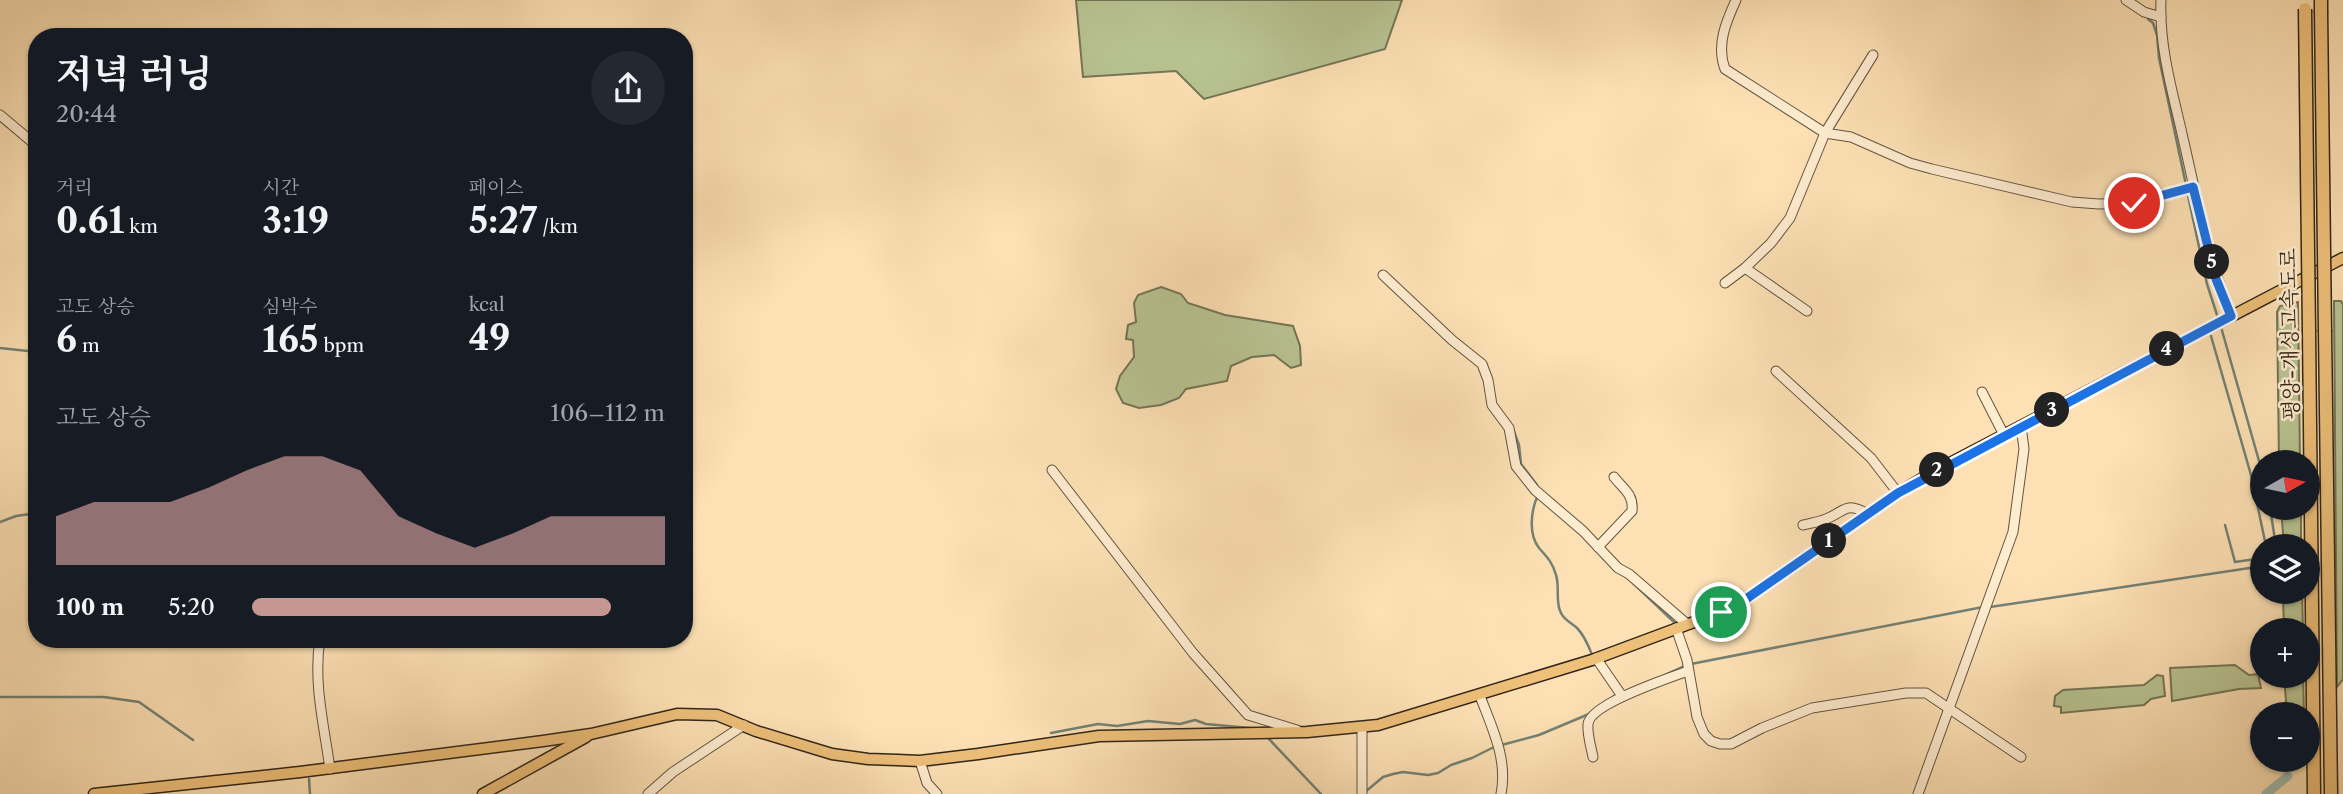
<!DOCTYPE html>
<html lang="ko">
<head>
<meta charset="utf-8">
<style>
	body { margin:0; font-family:"Libre Caslon Text","Noto Serif KR",serif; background:#242831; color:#f1f3f6; height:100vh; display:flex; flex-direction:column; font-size:26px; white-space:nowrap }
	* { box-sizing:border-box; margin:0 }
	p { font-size:23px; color:#9ea1a6 }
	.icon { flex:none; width:38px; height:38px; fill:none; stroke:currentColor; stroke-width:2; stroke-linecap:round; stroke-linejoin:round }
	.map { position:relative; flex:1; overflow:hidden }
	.side { position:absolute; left:28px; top:28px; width:665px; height:620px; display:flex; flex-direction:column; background:#171b24; border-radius:28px; box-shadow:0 2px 5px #0004 }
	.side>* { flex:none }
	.needle { width:46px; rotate:81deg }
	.fabs { position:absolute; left:2250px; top:450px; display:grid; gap:14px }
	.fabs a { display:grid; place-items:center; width:70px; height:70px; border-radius:50%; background:#171b24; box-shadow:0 2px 5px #0004; font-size:35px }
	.pin { position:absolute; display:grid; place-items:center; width:60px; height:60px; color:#fff; margin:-30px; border:4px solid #fff; border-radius:50%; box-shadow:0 2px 7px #0007 }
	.km { position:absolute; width:35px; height:35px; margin:-18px; border-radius:50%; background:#222; color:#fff; font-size:19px; line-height:35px; text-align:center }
	.round { display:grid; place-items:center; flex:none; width:74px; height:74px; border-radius:37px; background:#242831 }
	.summary { display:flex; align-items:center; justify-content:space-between; height:119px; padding:0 28px }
	h1 { font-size:38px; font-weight:700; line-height:52px }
	.metrics { display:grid; grid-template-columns:repeat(3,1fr); gap:10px; height:119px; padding:7px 28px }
	.metrics div { display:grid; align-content:center }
	.metrics b { font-size:35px; font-weight:700 }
	.metrics small { font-size:19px; font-weight:400 }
	.metrics p { font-size:19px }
	.chart { height:196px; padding:14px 28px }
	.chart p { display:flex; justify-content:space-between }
	.chart svg { width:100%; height:126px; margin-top:7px; fill:#c59692; opacity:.7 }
	ul { padding:0 28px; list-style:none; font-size:23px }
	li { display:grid; grid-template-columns:112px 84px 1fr; align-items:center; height:52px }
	li i { height:18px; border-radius:9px; background:#c59692 }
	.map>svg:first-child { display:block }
	.green { fill:#b9c493; stroke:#747556; stroke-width:2 }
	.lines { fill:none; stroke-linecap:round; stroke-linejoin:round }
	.stream { stroke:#738174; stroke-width:2.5 }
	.canal { stroke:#9fbdb0; stroke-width:9 }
	.minor-casing { stroke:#635540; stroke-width:11 }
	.major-casing { stroke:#302619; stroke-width:13 }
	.highway-casing { stroke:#302619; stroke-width:15 }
	.minor { stroke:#feeccf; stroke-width:9 }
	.major { stroke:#eec07a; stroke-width:10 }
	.highway { stroke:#eec07a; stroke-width:12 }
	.highway-bridge-casing { stroke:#302619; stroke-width:15; stroke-linecap:butt }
	.highway-bridge { stroke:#eec07a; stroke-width:12 }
	.route-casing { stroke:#fff; stroke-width:14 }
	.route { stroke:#1a73e8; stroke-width:9 }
	.labels { text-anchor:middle; stroke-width:5; stroke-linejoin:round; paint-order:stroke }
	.street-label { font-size:21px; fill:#302619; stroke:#feeccf }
</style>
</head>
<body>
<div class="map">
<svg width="2343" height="794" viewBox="0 0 2343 794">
	<rect width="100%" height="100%" fill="#fde1b5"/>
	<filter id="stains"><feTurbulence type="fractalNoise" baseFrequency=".00286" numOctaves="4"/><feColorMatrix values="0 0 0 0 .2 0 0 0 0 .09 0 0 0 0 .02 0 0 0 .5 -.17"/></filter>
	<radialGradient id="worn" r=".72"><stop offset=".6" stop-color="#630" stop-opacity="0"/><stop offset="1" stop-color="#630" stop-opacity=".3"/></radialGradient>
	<g class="green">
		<polygon points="1076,0 1402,0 1385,49 1204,99 1176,71 1083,77"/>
		<polygon points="1161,287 1181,294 1188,303 1225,315 1293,326 1300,346 1301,365 1291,368 1274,355 1252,357 1231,366 1227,381 1186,389 1179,398 1161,405 1139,408 1123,403 1116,389 1120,376 1134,357 1133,340 1126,339 1128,325 1136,322 1134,303 1138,295"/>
		<polygon points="2334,301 2341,301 2343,305 2343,679 2337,687"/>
		<polygon points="2298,302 2300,462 2279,462 2277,312 2280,306"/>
		<polygon points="2281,508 2301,508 2301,546 2284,546"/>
		<polygon points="2272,592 2302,592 2303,630 2284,630 2283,598 2272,597"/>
		<polygon points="2235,665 2249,675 2258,674 2261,688 2239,689 2172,701 2170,668"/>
		<polygon points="2157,675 2163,676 2165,696 2151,699 2144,705 2061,713 2061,707 2054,706 2055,696 2063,690 2144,685"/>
		<polygon points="2282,676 2303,676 2304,714 2287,714 2284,676"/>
	</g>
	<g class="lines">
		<g class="stream">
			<polyline points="2148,19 2153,23 2157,35 2159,58 2186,185"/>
			<polyline points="2187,191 2207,284 2219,321"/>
			<polyline points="2221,327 2263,475"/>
			<polyline points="2211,336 2251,475 2266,546"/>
			<polyline points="0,348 37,352"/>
			<polyline points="1513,429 1519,445 1521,464 1537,485"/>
			<path d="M1538,495C1531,510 1528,534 1539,548C1547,557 1553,563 1556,575C1560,587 1555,603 1561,613C1564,620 1572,623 1577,628C1585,636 1589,647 1593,657"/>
			<polyline points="2270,508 2276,546"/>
			<polyline points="0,522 16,516 37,513"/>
			<polyline points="2225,525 2235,562 2263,558"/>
			<polyline points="1633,583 1676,624"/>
			<polyline points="1990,607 2263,566"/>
			<polyline points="1691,664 1983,607"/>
			<polyline points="1665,675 1685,666"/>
			<polyline points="0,697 104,697 139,702 193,740"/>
			<polyline points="1605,702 1617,694"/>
			<polyline points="1051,733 1098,724 1117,726 1148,721 1180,724 1195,720 1206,724 1261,729"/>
			<polyline points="1267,737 1321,794"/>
			<polyline points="309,779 310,794"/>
			<polyline points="1365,792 1383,777 1393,774 1403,772 1428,775 1438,773 1451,765 1472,758 1494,747 1539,735 1589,714"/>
		</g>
		<polyline class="canal" points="2266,794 2288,776"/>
		<g class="minor-casing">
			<g id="minor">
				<path d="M1736,0C1726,22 1716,45 1725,69L1825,133L1851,137L1910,163L1932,169L2072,202L2099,204L2134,203L2193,187"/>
				<polyline points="2126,0 2144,12 2161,17"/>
				<path d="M2161,0C2159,48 2173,93 2183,138C2197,199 2208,258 2231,316"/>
				<polyline points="0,115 37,146"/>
				<polyline points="1745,268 1807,311"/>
				<polyline points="1383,275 1452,340 1482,364 1488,380 1492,405 1509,428 1516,466 1535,490 1583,531 1618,568 1629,574 1687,624"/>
				<polyline points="1725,283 1745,268 1771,243 1790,218 1825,133 1873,55"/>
				<polyline points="1776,371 1871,458 1898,493"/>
				<polyline points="1982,392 2004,435"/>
				<polyline points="1052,470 1193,653 1248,715 1297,730"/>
				<path d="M1803,525C1810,523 1819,522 1826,519C1846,511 1845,501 1868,514"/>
				<path d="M1598,547L1632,511C1634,494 1623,489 1614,477"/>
				<polyline points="1676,628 1687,660 1697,717 1704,734 1711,741 1720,744 1731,744 1762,728 1812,708 1906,693 1926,693 2021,757"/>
				<path d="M320,639C313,682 324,725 330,769"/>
				<polyline points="1596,658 1622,696"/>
				<path d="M1480,696C1492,728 1508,759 1501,794"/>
				<polyline points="1362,727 1362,794"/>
				<path d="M1593,757C1591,747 1587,734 1588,724C1590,704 1669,678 1688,671"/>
				<polyline points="920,761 927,783 937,794"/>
				<polyline points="648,794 673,772 744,725"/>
				<polyline points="1918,794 2013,532 2024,449 2021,426"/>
			</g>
		</g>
		<g class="major-casing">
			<g id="major">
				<polyline points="94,794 300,772 543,741 591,734 677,714 717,715 756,731 832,754 868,759 897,760 920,761 978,754 1099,736 1307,732 1378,725 1592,660 1721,612 1746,599 1898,493 1933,472 2343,258"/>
				<polyline points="483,794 586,737"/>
			</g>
		</g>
		<g class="highway-casing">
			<g id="highway">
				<polyline points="2321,11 2321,0"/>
				<polyline points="2309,331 2314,794"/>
				<polyline points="2325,332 2331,794"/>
			</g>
		</g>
		<use href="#minor" class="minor"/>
		<use href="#major" class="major"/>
		<use href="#highway" class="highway"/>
		<g class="highway-bridge-casing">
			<g id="highway-bridge">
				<polyline points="2305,9 2309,331"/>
				<polyline points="2321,11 2325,332"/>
			</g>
		</g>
		<use href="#highway-bridge" class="highway-bridge"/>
	</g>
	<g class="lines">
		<g class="route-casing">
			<polyline id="route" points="1721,612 1746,599 1898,493 2231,316 2216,279 2193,187 2134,203"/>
		</g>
		<use href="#route" class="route"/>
	</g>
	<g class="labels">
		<g class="street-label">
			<text transform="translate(2290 334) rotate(-91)" y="7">평양-개성고속도로</text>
		</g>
	</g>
	<rect width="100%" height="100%" filter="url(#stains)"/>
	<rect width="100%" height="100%" fill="url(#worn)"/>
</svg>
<div class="fabs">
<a><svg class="needle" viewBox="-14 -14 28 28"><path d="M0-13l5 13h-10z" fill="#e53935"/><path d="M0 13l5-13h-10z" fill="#9ea1a6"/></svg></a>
<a><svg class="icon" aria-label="layers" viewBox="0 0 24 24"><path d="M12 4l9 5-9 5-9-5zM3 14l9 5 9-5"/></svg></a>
<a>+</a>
<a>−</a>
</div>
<div class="pin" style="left:1721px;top:612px;background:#1e9e55"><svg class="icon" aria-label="arrive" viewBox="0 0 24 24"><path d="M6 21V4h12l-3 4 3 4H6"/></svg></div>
<div class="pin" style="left:2134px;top:203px;background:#d93025"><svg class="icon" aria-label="check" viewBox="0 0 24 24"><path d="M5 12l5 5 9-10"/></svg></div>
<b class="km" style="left:1829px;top:541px">1</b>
<b class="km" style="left:1937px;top:470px">2</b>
<b class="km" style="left:2052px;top:410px">3</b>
<b class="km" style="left:2167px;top:349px">4</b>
<b class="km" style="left:2212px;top:262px">5</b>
<section class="side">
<div class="summary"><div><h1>저녁 러닝</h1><p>20:44</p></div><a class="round"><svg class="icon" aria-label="share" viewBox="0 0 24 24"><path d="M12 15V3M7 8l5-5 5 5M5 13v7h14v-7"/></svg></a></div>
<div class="metrics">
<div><p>거리</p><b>0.61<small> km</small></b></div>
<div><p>시간</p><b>3:19</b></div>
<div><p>페이스</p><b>5:27<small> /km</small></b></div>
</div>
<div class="metrics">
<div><p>고도 상승</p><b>6<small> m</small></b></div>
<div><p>심박수</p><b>165<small> bpm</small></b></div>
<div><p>kcal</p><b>49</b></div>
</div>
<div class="chart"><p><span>고도 상승</span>106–112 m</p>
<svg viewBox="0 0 160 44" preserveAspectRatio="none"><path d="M0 44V27L10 22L20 22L30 22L40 17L50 11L60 6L70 6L80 11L90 27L100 33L110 38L120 33L130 27L140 27L150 27L160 27V44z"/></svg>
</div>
<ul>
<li><b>100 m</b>5:20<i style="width:87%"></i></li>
</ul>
</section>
</div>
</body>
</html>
